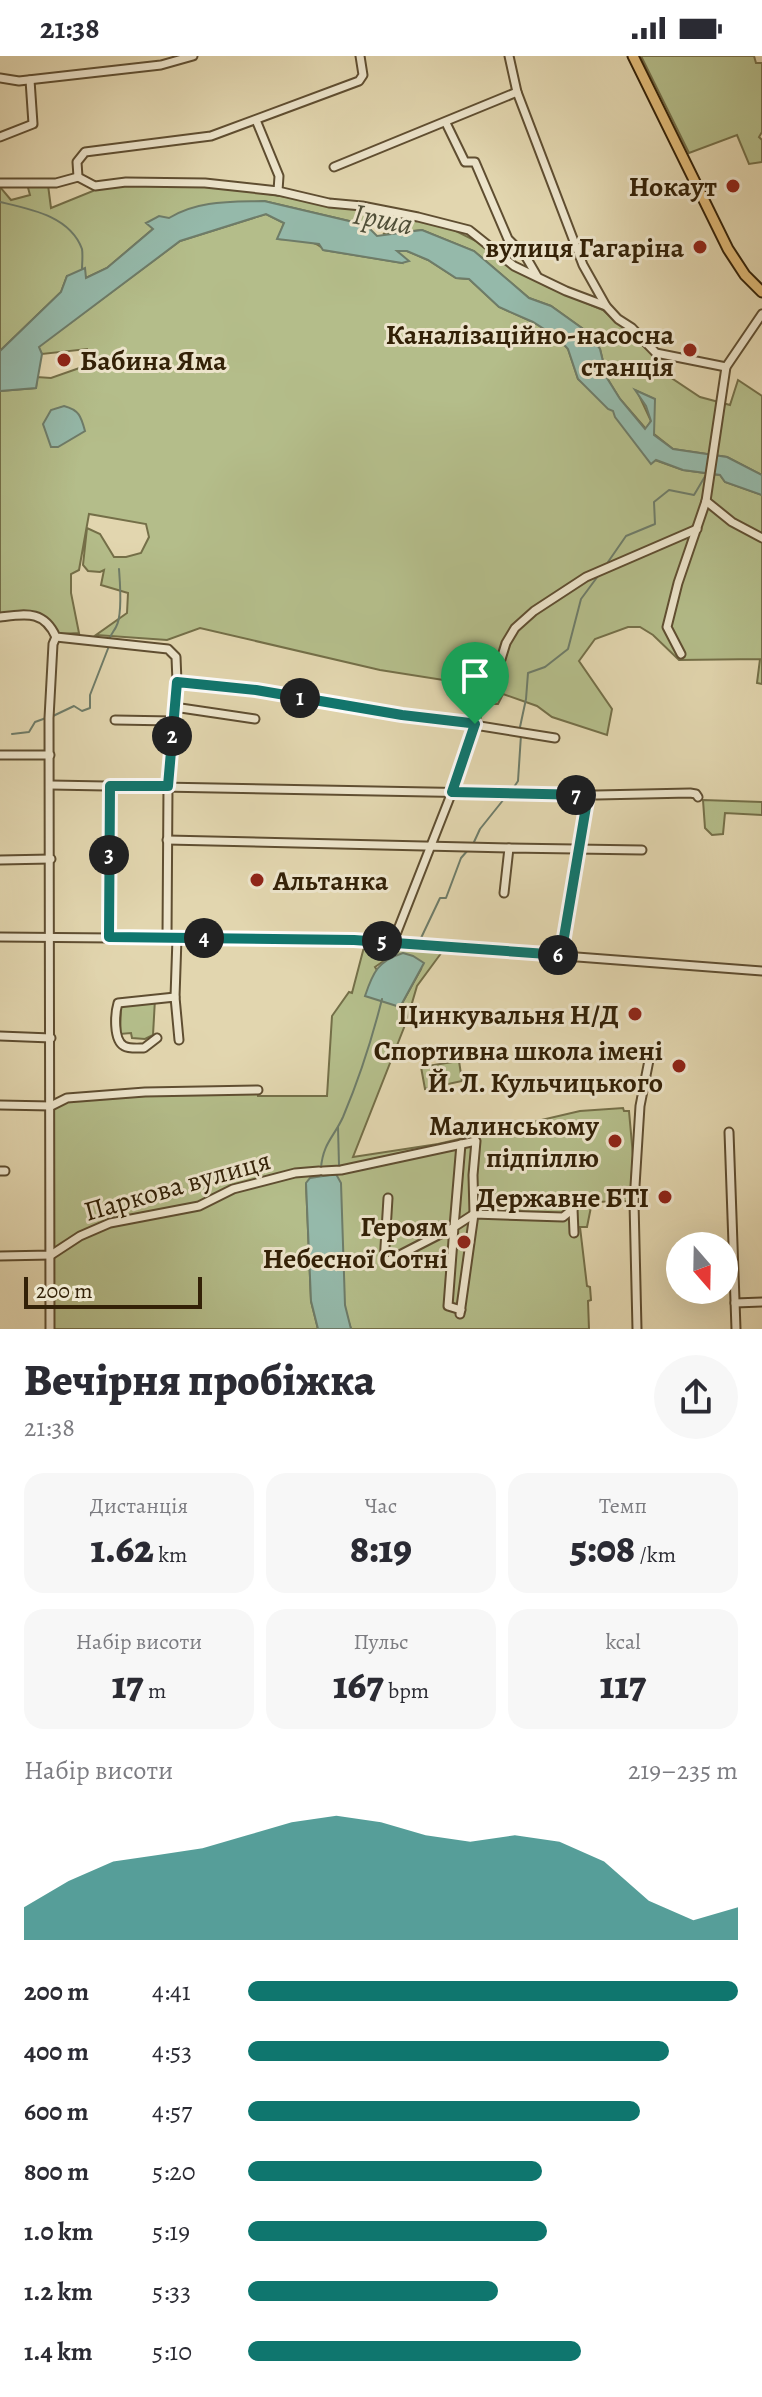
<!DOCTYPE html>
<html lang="uk">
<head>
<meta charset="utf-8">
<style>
	body { margin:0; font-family:Alegreya,serif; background:#f7f7f7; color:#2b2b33; height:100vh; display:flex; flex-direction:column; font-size:30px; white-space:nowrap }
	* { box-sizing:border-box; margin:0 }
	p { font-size:26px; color:#7c7c81 }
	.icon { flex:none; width:44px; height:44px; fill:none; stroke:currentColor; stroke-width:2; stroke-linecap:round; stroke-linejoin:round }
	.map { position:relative; height:1273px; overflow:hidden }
	.side { display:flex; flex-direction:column; background:#fff; flex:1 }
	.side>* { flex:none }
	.needle { width:52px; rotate:160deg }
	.fabs { position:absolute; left:666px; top:1176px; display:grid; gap:16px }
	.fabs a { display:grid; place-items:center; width:72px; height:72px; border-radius:50%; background:#fff; box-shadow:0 8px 32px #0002; font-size:40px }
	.scale { position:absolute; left:24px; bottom:20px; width:178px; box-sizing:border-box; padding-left:8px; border:4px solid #332107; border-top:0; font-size:22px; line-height:28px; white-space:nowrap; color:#332107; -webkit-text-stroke:6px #ece4cb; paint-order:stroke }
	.pin { position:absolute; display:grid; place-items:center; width:68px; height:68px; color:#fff; margin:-82px -34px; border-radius:50% 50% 50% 0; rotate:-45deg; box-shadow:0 0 8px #0007 }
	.pin .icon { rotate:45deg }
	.km { position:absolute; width:40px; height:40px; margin:-20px; border-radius:50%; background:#222; color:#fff; font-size:22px; line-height:40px; text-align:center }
	.round { display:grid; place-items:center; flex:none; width:84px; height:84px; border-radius:42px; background:#f7f7f7 }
	.head { display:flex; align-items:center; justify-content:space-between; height:136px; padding:0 24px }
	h1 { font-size:44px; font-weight:800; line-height:60px }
	.figures { display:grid; grid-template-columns:repeat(3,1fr); gap:12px; height:136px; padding:8px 24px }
	.figures div { display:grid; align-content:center; border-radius:20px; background:#f7f7f7; text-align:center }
	.figures b { font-size:40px; font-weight:800 }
	.figures small { font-size:22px; font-weight:400 }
	.figures p { font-size:22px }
	.chart { height:224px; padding:16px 24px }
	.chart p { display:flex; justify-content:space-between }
	.chart svg { width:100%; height:144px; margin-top:8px; fill:#0f766e; opacity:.7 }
	ul { padding:0 24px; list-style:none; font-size:26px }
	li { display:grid; grid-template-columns:128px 96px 1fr; align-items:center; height:60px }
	li i { height:20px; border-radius:10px; background:#0f766e }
	.status { display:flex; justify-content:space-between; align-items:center; height:56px; padding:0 40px; background:#fff; direction:ltr }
	.status svg { height:22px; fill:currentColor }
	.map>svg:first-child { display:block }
	.green { fill:#b4bd8a; stroke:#746f48; stroke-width:2; fill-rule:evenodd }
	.water { fill:#95b9aa; stroke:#6e7c69; stroke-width:2 }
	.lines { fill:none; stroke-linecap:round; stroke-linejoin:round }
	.stream { stroke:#6e7c69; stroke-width:2 }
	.minor-casing { stroke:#5f4e31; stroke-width:11 }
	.major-casing { stroke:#332107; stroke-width:13 }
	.minor { stroke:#ece4cb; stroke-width:7 }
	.major { stroke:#e1bb78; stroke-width:9 }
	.route-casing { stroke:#fff; stroke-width:16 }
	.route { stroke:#0f766e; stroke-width:10 }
	.poi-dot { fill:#8f2418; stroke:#ece4cb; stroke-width:3 }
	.labels { text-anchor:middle; stroke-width:6; stroke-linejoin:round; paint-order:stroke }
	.poi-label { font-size:28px; font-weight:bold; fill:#332107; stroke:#ece4cb; text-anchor:end }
	.street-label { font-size:28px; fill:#332107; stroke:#ece4cb }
	.water-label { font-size:30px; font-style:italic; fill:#504f38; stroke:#ece4cb }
</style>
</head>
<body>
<div class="status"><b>21:38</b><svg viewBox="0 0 49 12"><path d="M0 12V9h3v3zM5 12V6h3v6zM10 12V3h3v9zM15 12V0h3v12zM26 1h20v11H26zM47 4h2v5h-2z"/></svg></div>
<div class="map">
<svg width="762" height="1273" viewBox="0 0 762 1273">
	<rect width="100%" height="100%" fill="#e2d6af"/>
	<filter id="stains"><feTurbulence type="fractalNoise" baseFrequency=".0025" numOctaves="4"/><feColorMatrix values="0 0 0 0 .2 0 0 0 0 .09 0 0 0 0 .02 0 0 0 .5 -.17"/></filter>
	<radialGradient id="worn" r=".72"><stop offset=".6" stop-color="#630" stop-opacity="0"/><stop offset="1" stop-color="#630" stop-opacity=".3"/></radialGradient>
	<g class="green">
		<polygon points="641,0 754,0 756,7 762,7 762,76 759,81 762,84 762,106 749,108 737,79 689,97"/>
		<polygon points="27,128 48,129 51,152 93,135 97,128 219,130 380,156 383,166 366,169 264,145 147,167 154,172 107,212 86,222 85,219 67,220 61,236 0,295 0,131 11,144 30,139"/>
		<path d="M266,158L284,167L278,183C292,184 315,182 324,194L402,207L395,194L407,195L428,204L456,222L469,223L499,251L533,266L558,281L568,293L578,323L614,354L651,407L655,404L683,414L720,419L725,426L762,439V628L757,627L760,603L679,604L653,579L640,571H628L595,583L579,605L612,653L607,679L552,661L537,650L503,638L498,648H482L488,631L380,614L200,572L167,584L96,579L127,557L128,537L101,529L104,514L100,516L88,515L83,509L87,472L100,478L114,501H126L141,497L149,481L146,468L89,458L79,514L71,518V537L79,577L59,578L44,560L0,559V335L36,332L37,321L51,322L88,309L87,293L42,298L38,291L180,185Z"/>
		<polygon points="410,162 446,170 480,187 507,209 548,231 603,254 659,304 658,313 700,341 730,349 738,324 762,340 762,419 727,401 673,393 654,378 654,343 637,335 651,365 646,373 620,343 607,322 600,293 586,275 551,250 529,242 474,195 422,174 383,178"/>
		<polygon points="703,744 762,746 762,759 725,757 723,778 712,779 705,772"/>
		<path d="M364,891L442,896L417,930L407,964L353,1101L438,1088L580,1055L623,1052L624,1055H629L633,1100L630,1145L592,1146L587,1171H580L587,1230L590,1231L591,1244L588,1245L589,1273H351L306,1127L311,1245L318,1273H50L51,1050L67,1042L258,1034V1040H327L332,960L349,936L352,937ZM388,902L421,913L400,951L375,911Z"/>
		<polygon points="155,943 153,979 145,983 132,982 131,977 120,978 121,948"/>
		<polygon points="459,1005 462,1025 425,1033 421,1011"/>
	</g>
	<g class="water">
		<path d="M264,145L366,169L377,180L422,174L474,195L529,242L551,250L586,275L600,293L607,322L620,343L645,373L651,365L646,350L635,334L655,343L654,379L673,393L727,401L762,419V439L725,426L720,419L683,414L656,404L651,408L615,361L613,355L608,353L578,323L568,293L558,282L533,266L499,251L469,223L456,222L428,204L407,195H397L409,205L402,207L323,194L319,188L277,183L284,167L266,158L180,185L39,291L42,298L36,332L0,335V295L61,236L67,220L85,212L86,222L107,212L153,173L146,167L159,160L169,162C198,144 231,146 264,145Z"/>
		<path d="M64,350C79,354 81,360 85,375L58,391H51L43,368L51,354Z"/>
		<path d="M403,897L413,900L424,907L400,951L365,940C373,916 378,905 403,897Z"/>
		<polygon points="336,1118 341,1127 345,1249 351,1273 318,1273 311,1245 306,1127 310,1122"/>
	</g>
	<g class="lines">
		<g class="stream">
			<path d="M0,146C30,153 70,160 82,193C83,199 82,208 82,213"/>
			<polyline points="608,506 626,480 655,468 654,446 669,434 694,439 707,417"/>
			<path d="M110,582C111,578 114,575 116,571C123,559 120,527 119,513"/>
			<polyline points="53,660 74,650 82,655 90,652 90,639 109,590"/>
			<polyline points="520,671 526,643 528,617 545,611 568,593 581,543 598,520"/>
			<polyline points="12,678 29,676 35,666 46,662"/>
			<polyline points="514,731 518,725 521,679"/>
			<polyline points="474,786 480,773 504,743"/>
			<polyline points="421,882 440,842 446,842 461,802 468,794"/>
			<polyline points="338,1071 339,1109"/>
			<path d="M321,1112C323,1087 334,1081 343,1061C359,1023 372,983 382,943"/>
		</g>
		<g class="minor-casing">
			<g id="minor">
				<polyline points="509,0 517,36 583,209 606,250 618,263 632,272 656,297 726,311"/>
				<polyline points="0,22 19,25 161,9 193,0"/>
				<polyline points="446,67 465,106 475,106 508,183 526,201 537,220"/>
				<polyline points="0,81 33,68 30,24"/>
				<polyline points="334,111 517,36"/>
				<polyline points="78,121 77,106 85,96 211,80 359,25 363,19 360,0"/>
				<polyline points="78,121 95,130 126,126 205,127 278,135 279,120 256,64"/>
				<polyline points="0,127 56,127 78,121"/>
				<polyline points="278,135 329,147 362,150 418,161 469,174 514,210 566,235 606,250"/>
				<polyline points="706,445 732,466 762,482"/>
				<path d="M0,561C26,558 44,554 56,581L168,593L176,601L177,626L168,730L167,881"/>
				<polyline points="681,598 667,571 678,527 706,445 726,311 762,258"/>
				<polyline points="177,626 256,634 555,682"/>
				<polyline points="174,651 255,663"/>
				<polyline points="115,664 173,665"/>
				<polyline points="0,699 50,699"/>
				<polyline points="51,729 597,739 690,737 696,738 698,741"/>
				<polyline points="167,784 509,792"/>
				<polyline points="0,804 51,803"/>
				<polyline points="504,837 509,792 642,794"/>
				<polyline points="0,881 354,884 762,915"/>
				<polyline points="109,881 110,730"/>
				<polyline points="393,886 452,736 479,652 493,629 506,587 515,572 534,555 586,521 697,473"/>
				<polyline points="561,899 588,739"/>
				<polyline points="175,941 177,882"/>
				<polyline points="0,980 51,982"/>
				<path d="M157,982L144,992C138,992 129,993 124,990C113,984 115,957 118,947L175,941L179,984"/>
				<polyline points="0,1049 51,1050 67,1042 145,1036 258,1034"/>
				<polyline points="729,1076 736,1273"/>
				<polyline points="0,1115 5,1115"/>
				<polyline points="323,1115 341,1114 476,1085 473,1119 474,1158 460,1258"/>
				<polyline points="573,1153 574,1177"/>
				<polyline points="0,1200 51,1199 80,1180 110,1167 199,1150 233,1133 295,1117 319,1115"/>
				<polyline points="384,1207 454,1171 461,1088"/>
				<polyline points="384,1207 388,1142"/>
				<polyline points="735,1247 762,1246"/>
				<polyline points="461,1254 448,1250 454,1171 474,1158 563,1161 573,1153"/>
				<polyline points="50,1273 49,662 53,588 56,581"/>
				<polyline points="637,1273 634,1146 640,1050 651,994"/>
			</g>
		</g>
		<g class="major-casing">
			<polyline id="major" points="633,0 728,193 745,219 762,236"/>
		</g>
		<use href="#minor" class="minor"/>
		<use href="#major" class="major"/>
	</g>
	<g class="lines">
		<g class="route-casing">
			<polygon id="route" points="177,626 256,634 402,659 470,667 475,668 452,736 588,739 561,899 354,884 109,881 110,730 168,730"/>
		</g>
		<use href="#route" class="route"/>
	</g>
	<g class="poi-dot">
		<circle cx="733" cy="130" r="8"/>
		<circle cx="700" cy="191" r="8"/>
		<circle cx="690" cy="294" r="8"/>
		<circle cx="64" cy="304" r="8"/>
		<circle cx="257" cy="824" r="8"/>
		<circle cx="635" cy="958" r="8"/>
		<circle cx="679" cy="1010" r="8"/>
		<circle cx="615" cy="1085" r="8"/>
		<circle cx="665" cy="1141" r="8"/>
		<circle cx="464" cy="1186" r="8"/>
	</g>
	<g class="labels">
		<g class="poi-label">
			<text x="717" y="140">Нокаут</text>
			<text x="684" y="201">вулиця Гагаріна</text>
			<text x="674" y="288">Каналізаційно-насосна<tspan x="674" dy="32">станція</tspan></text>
			<text x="80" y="314" text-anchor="start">Бабина Яма</text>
			<text x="273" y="834" text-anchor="start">Альтанка</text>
			<text x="619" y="968">Цинкувальня Н/Д</text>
			<text x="663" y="1004">Спортивна школа імені<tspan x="663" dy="32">Й. Л. Кульчицького</tspan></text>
			<text x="599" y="1079">Малинському<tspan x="599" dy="32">підпіллю</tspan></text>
			<text x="649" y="1151">Державне БТІ</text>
			<text x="448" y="1180">Героям<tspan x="448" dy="32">Небесної Сотні</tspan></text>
		</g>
		<g class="street-label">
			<text transform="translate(177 1129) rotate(-16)" y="10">Паркова вулиця</text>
		</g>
		<g class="water-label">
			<text transform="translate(383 163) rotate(11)" y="10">Ірша</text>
		</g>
	</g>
	<rect width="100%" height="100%" filter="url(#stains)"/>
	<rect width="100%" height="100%" fill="url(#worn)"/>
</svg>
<div class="fabs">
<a><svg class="needle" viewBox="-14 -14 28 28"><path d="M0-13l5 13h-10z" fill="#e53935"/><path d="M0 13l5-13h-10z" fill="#7c7c81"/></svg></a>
</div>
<div class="scale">200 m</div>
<div class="pin" style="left:475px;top:668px;background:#1e9e55"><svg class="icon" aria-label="arrive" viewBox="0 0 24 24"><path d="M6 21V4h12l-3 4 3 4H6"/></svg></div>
<b class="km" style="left:300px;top:642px">1</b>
<b class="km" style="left:172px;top:680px">2</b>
<b class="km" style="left:109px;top:799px">3</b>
<b class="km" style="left:204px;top:882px">4</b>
<b class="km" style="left:382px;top:885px">5</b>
<b class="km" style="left:558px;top:899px">6</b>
<b class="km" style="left:576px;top:739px">7</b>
</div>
<section class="side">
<div class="head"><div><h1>Вечірня пробіжка</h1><p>21:38</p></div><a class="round"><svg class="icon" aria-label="share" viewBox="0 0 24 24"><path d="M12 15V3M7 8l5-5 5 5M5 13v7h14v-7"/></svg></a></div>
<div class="figures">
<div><p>Дистанція</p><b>1.62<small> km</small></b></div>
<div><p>Час</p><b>8:19</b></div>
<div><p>Темп</p><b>5:08<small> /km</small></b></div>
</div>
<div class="figures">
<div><p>Набір висоти</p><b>17<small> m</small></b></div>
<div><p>Пульс</p><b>167<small> bpm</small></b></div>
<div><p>kcal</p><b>117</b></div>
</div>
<div class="chart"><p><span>Набір висоти</span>219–235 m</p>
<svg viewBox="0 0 160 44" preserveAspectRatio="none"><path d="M0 44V34L10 26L20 20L30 18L40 16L50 12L60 8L70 6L80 8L90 12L100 14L110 12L120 14L130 20L140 32L150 38L160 34V44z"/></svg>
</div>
<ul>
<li><b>200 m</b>4:41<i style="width:100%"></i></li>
<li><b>400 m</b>4:53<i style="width:86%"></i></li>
<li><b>600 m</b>4:57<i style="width:80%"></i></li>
<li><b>800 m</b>5:20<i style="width:60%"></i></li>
<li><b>1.0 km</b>5:19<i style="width:61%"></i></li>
<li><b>1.2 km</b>5:33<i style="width:51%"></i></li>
<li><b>1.4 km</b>5:10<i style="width:68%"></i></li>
</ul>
</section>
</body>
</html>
